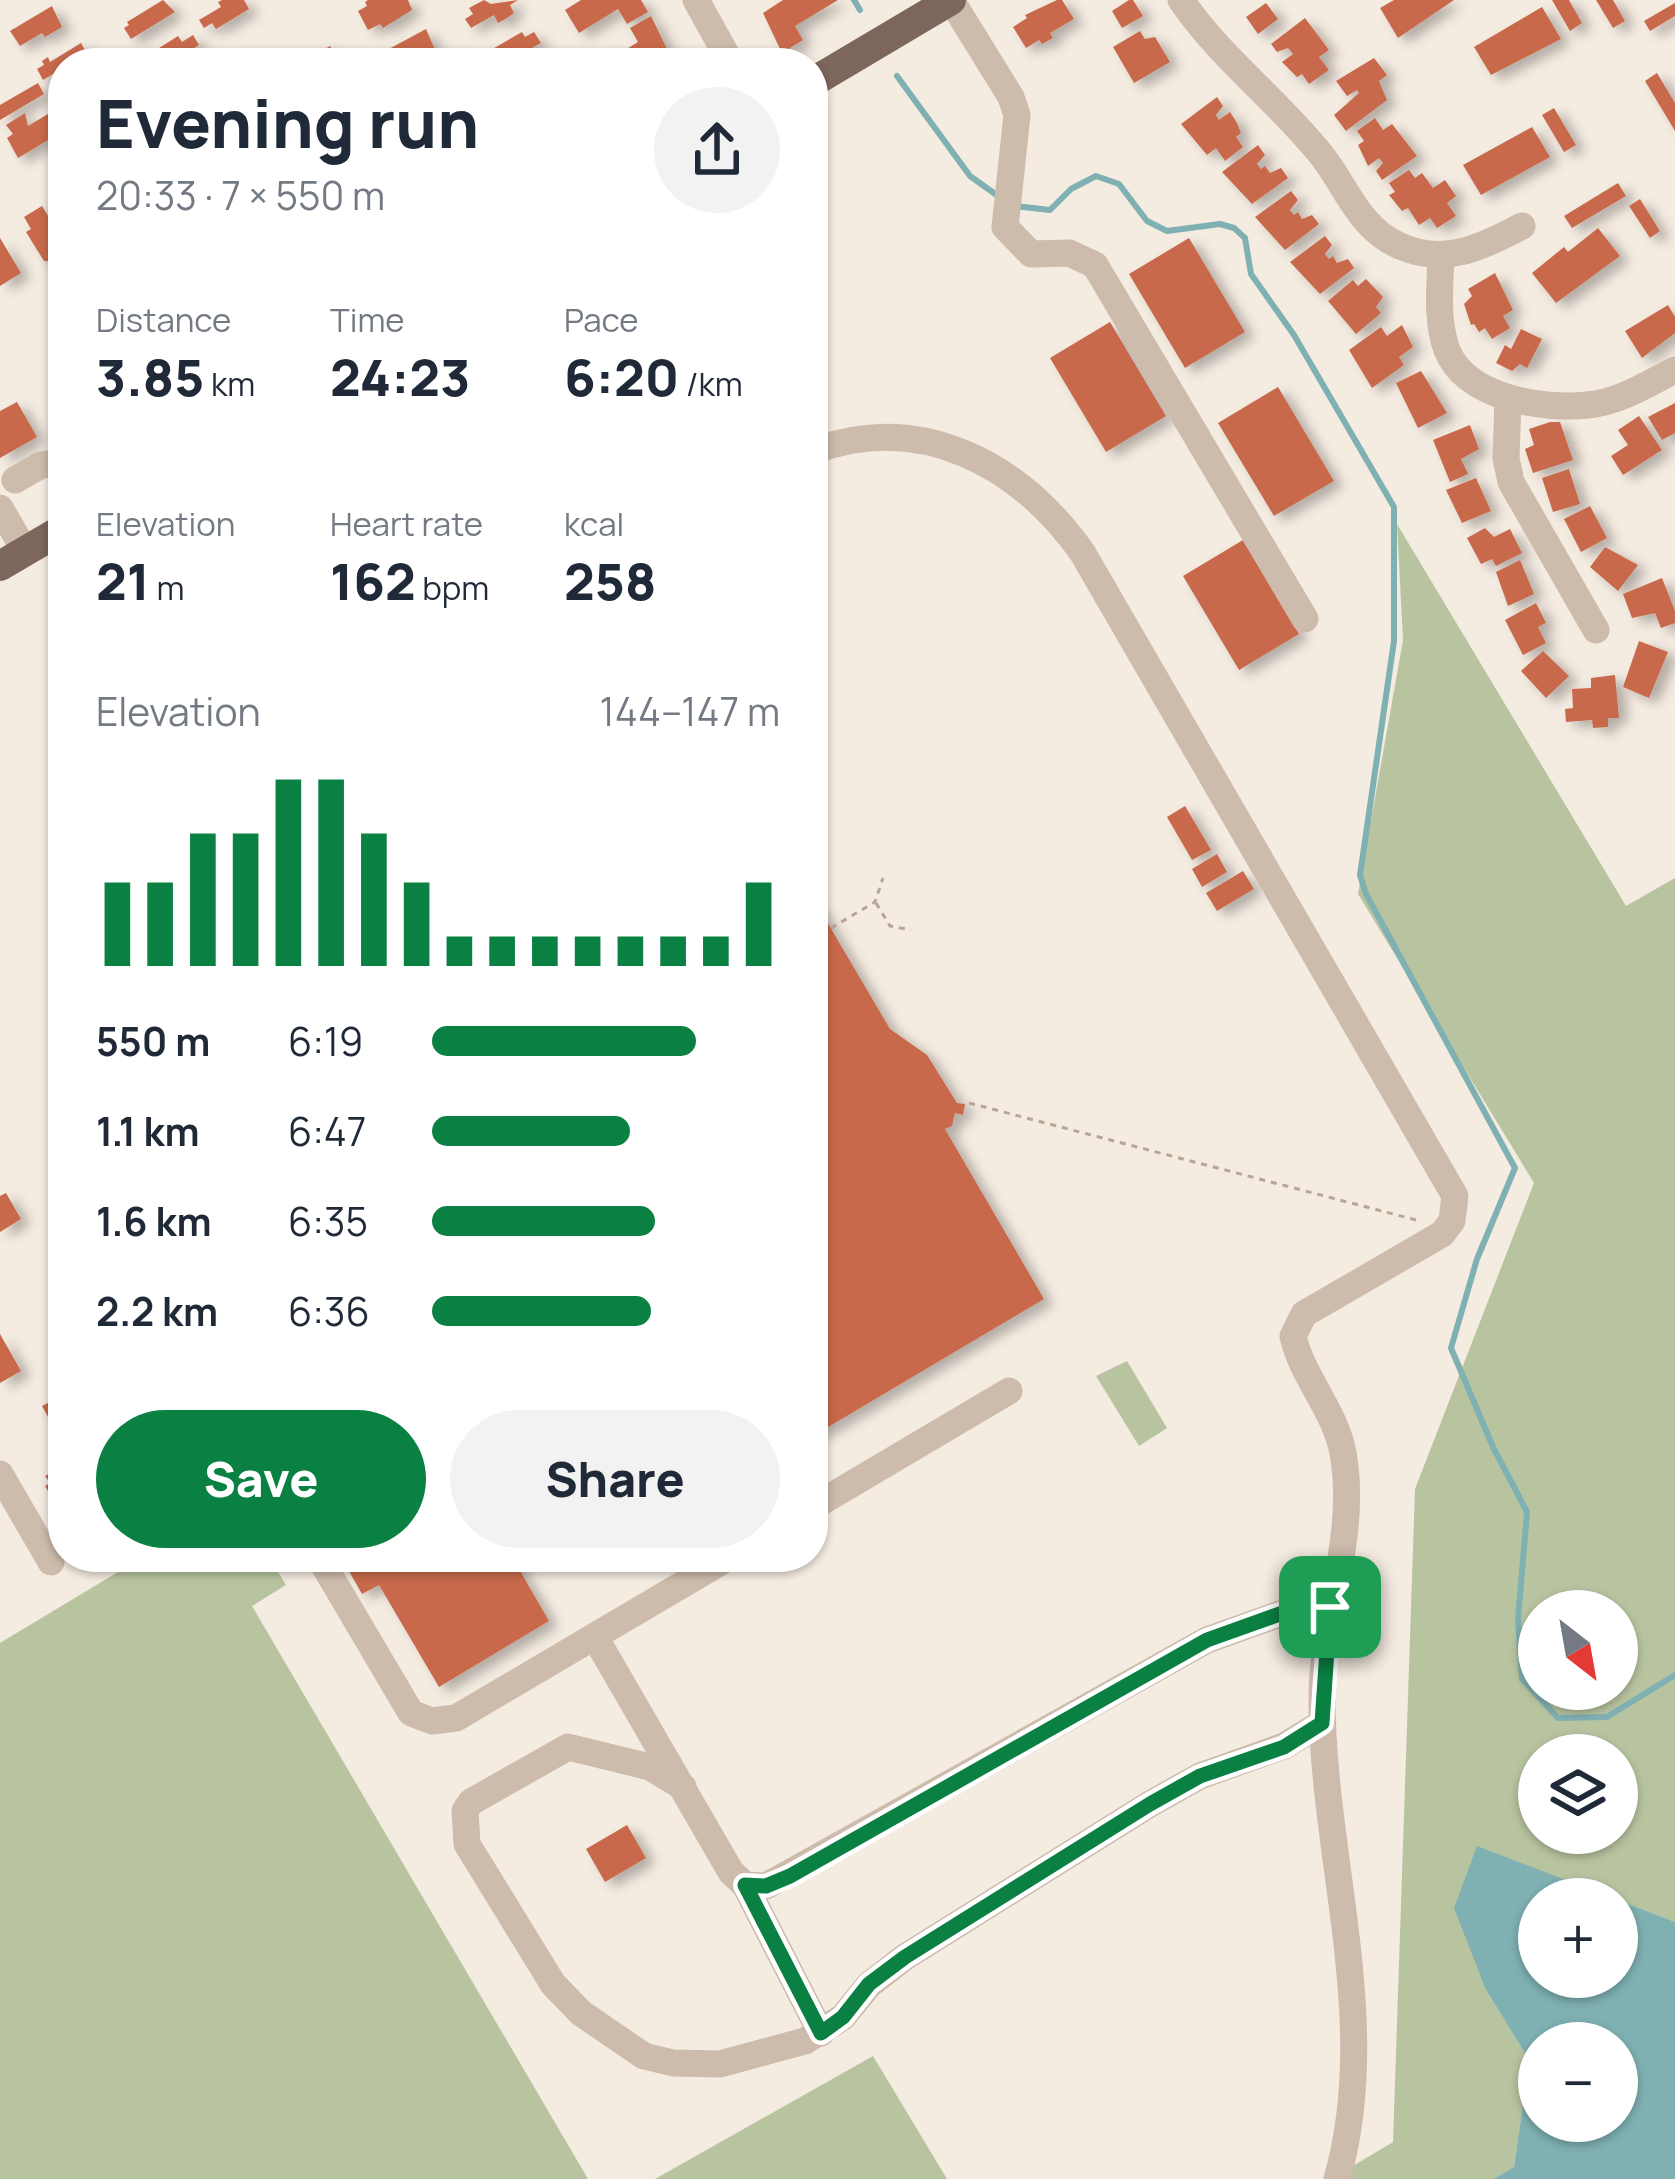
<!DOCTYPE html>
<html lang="en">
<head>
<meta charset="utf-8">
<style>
	body { margin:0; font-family:Manrope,sans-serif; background:#f2f2f3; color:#1f2937; height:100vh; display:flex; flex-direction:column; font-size:45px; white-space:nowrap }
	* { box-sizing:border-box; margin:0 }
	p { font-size:39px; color:#747a83 }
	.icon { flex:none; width:66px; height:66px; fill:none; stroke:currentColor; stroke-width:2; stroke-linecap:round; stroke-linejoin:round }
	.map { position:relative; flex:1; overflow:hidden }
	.panel { position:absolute; left:48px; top:48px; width:780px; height:1524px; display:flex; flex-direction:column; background:#fff; border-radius:48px; box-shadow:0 3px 9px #0004 }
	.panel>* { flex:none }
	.needle { width:78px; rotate:149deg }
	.buttons { position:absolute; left:1518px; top:1590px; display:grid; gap:24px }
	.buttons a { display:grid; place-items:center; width:120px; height:120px; border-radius:50%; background:#fff; box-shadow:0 3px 9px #0004; font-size:60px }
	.pin { position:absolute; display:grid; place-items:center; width:102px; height:102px; color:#fff; margin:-51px; border-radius:24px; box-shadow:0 6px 18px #0006 }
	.round { display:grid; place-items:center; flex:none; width:126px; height:126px; border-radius:63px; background:#f2f2f3 }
	.head { display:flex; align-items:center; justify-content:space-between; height:204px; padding:0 48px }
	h1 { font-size:66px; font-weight:800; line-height:90px }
	.metrics { display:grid; grid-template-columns:repeat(3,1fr); gap:18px; height:204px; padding:12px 48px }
	.metrics div { display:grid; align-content:center }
	.metrics b { font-size:51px; font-weight:800 }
	.metrics small { font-size:33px; font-weight:400 }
	.metrics p { font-size:33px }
	.chart { height:336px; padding:24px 48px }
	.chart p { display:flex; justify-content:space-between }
	.chart svg { width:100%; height:216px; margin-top:12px; stroke:#0b8043; stroke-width:6 }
	.primary-button { display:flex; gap:24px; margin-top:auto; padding:24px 48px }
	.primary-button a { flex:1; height:138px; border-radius:72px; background:#0b8043; color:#fff; font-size:48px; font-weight:800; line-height:138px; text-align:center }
	.primary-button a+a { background:#f2f2f3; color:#1f2937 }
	ul { padding:0 48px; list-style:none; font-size:39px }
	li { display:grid; grid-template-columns:192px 144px 1fr; align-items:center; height:90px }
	li i { height:30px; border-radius:15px; background:#0b8043 }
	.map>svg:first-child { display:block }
	.green { fill:#b8c4a0; fill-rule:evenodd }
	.water { fill:#7fb0b2; fill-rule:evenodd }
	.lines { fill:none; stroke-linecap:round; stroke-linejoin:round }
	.stream { stroke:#7fb0b2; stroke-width:6 }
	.building { fill:#c8694b; filter:url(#shadow) }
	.path { stroke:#b9a596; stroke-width:3; stroke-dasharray:6 6; stroke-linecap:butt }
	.minor { stroke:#cdbbac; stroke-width:27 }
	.major { stroke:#7d675c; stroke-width:30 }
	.route-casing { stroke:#fff; stroke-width:24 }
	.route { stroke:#0b8043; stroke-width:15 }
</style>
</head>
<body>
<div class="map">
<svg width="1675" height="2179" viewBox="0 0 1675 2179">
	<defs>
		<filter id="shadow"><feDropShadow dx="9" dy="5.5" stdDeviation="6" flood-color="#0004"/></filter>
	</defs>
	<rect width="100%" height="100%" fill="#f4ebe1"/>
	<g class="green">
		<path d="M1397,524L1626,906L1675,878V1922L1477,1847L1486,1990L1529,2060L1514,2167L1493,2179H1331L1393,2142L1415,1489L1534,1183L1358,894L1403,640ZM1539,1611H1617V1689H1539ZM1539,1755H1617V1833H1539Z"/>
		<polygon points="1127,1361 1167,1428 1139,1446 1096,1376"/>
		<polygon points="143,1557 269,1557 286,1585 252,1606 588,2179 0,2179 0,1643"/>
		<polygon points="873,2056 947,2179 655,2179"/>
	</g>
	<path class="water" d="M1477,1846L1675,1922V2179H1493L1514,2167L1529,2060L1486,1990L1454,1908ZM1539,1899H1617V1977H1539ZM1539,2043H1617V2121H1539Z"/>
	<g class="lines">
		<g class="stream">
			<polyline points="854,0 860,10"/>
			<polyline points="897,76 970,176 998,196"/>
			<polyline points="1015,206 1050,210 1071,189 1096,176 1119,184 1147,221 1167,231 1220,224 1234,228 1245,238 1251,274 1294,335 1394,507 1394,641 1360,875 1366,894 1515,1168 1477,1259 1451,1348 1493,1447 1527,1512 1518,1619 1522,1679 1558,1718 1607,1717 1675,1675"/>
		</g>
	</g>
	<g class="building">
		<polygon points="163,0 175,12 131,39 124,28 129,25 127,22"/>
		<polygon points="222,0 244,0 249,9 216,29 212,23 204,28 199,20 221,7 218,2"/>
		<polygon points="368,0 408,0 412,10 383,28 380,24 368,30 358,11 367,6 365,2"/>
		<polygon points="484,0 491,4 518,0 510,5 514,13 507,18 498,23 494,15 471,28 465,19 473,14 469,8"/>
		<polygon points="581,0 641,0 648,12 627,24 618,9 579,33 565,10"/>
		<polygon points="783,0 838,0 795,26 803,40 782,53 763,13"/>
		<polygon points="1057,0 1062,0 1074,19 1050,33 1053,38 1042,44 1039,40 1026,48 1013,27 1027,18 1025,15"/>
		<polygon points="1129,0 1133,0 1143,16 1122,28 1112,11"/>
		<polygon points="1394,0 1454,0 1398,38 1380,8"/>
		<polygon points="1552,0 1569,0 1582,23 1570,31"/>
		<polygon points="1596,0 1613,0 1625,21 1613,28"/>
		<polygon points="1266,3 1278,19 1258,34 1246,17"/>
		<polygon points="1675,3 1675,16 1650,31 1644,21"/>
		<polygon points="52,6 62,27 45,37 42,33 20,46 10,31"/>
		<polygon points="1542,7 1561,39 1491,75 1474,47"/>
		<polygon points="651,16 670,55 657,63 604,63 638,42 630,28"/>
		<polygon points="1305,18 1329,50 1319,57 1329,70 1309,84 1302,74 1297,77 1282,62 1293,54 1288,48 1277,52 1271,44"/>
		<polygon points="426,29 436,52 417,63 395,63 387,50"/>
		<polygon points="1140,31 1145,39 1155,37 1170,62 1134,83 1113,47"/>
		<polygon points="522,32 525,37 534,32 541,43 504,63 493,63 489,51"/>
		<polygon points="193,35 199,45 170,63 149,63 145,57 178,36 182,42"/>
		<polygon points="81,43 90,59 63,63 63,79 58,71 43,80 37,69 44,65 42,61 48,57 50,62"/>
		<polygon points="330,46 338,60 334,63 287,63 311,48 315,55"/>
		<polygon points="1374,58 1387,75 1379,81 1387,100 1346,131 1334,115 1359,93 1357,90 1347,96 1336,81"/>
		<polygon points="1657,73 1675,103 1675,131 1645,81"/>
		<polygon points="38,83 44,94 0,120 0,105"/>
		<polygon points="1217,97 1223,106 1216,115 1219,120 1230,112 1237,123 1241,133 1236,137 1243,147 1225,161 1216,148 1207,155 1181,124"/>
		<polygon points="1554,108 1576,145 1564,152 1542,115"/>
		<polygon points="25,113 28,126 48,114 60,133 18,158 7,138 13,134 6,125"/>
		<polygon points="1375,118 1383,130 1392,124 1417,156 1382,180 1376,171 1383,163 1379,158 1368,166 1358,145 1364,141 1357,131"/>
		<polygon points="1532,127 1550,157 1481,195 1463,165"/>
		<polygon points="1258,145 1265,155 1257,164 1261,169 1265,166 1270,173 1281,168 1288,178 1252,204 1222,172"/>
		<polygon points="1409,170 1415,178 1422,173 1433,188 1445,180 1456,196 1447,203 1456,216 1437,228 1430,218 1419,225 1408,208 1402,211 1389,195 1395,192 1389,183"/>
		<polygon points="1618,183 1626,196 1572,228 1564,216"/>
		<polygon points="1291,191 1298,200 1290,210 1294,215 1298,212 1302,219 1312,215 1319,224 1285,250 1255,217"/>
		<polygon points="1640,199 1660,231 1650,238 1629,206"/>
		<polygon points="42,206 63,241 63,253 50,261 44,261 26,232 31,229 24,217"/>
		<polygon points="1598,228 1620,256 1556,303 1532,273 1564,247 1568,252"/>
		<polygon points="1325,236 1332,245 1325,254 1329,259 1333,256 1337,263 1348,259 1354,268 1320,294 1290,262"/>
		<polygon points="0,238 21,273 0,286"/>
		<polygon points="1189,238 1245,332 1185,368 1129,274"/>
		<polygon points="1495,273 1513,310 1503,316 1510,328 1492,339 1485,328 1479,332 1474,324 1471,325 1464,304 1472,296 1468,289"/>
		<polygon points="1366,279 1383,297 1376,307 1381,313 1356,334 1328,301 1353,280 1358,286"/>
		<polygon points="1668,305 1675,317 1675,333 1642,358 1625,331"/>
		<polygon points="1110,322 1166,416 1106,452 1050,358"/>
		<polygon points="1402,325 1413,347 1399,357 1404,365 1372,388 1349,350 1381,327 1387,336"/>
		<polygon points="1521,329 1542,339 1527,368 1520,364 1512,371 1496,363 1505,345 1511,349"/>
		<polygon points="1421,371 1447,413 1418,428 1396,383"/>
		<polygon points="1278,387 1334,481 1274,516 1218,423"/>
		<polygon points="17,402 37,437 0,458 0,411"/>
		<polygon points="1675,403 1675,433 1662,440 1648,417"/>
		<polygon points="1639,416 1662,450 1623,475 1611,456 1628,445 1618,430"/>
		<polygon points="1550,422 1560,422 1573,460 1533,473 1525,449 1534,445 1529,429"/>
		<polygon points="1470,425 1479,449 1461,459 1468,474 1450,482 1433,440"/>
		<polygon points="1569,469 1580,504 1553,512 1542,478"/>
		<polygon points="1476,478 1491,511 1462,523 1446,490"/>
		<polygon points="1590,506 1607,538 1581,552 1564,519"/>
		<polygon points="1485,528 1494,537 1510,529 1522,553 1496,566 1492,559 1481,564 1467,538"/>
		<polygon points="1243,540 1299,634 1239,670 1183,576"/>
		<polygon points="1605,547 1638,565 1618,591 1590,567"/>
		<polygon points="1520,560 1534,594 1508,606 1496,572"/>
		<polygon points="1662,578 1675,611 1675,623 1661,628 1655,613 1632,618 1623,594"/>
		<polygon points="1536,603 1546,623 1538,627 1546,643 1523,655 1505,620"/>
		<polygon points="1639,641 1668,652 1649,698 1623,687"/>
		<polygon points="1543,651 1569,676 1546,698 1521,671"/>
		<polygon points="1615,675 1619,718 1608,718 1608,727 1593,728 1592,720 1566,722 1565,709 1573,708 1572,689 1591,688 1591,678"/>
		<polygon points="1185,806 1211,850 1192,860 1167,817"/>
		<polygon points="1217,854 1227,872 1202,887 1192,869"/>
		<polygon points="1243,871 1254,889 1217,911 1206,893"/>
		<polygon points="813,898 890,1029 927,1055 957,1103 965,1104 963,1115 955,1113 952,1126 945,1129 1044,1299 813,1436"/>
		<polygon points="6,1193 21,1219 0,1232 0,1196"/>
		<polygon points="0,1334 21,1371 0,1383"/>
		<polygon points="63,1395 63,1430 57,1433 42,1406"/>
		<polygon points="63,1465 63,1507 59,1510 45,1486 50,1483 45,1476"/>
		<polygon points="341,1557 512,1557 549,1621 439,1687 379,1585 362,1594"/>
		<polygon points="627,1825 646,1858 605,1882 586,1849"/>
	</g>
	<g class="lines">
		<g class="path">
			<polyline points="876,903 890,926 911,930"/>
			<polyline points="831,928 875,902 883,878"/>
			<polyline points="969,1103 1420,1221"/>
		</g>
		<g class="minor">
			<polyline points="696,0 731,63"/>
			<polyline points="951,0 1011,97 1017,115 1005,227 1031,254 1069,253 1095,265 1305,619"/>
			<path d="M1181,0C1221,59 1279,101 1323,157C1348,190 1360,229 1400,246C1444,266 1483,247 1522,226"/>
			<path d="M1441,256C1440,286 1436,321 1447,350C1466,398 1543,410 1588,405C1619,402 1648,384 1675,370"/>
			<polyline points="1508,400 1506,458 1511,482 1596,630"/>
			<path d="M813,451C921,411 1019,464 1082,552L1455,1196L1452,1221L1442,1234L1304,1314L1293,1336C1302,1377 1335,1410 1343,1453C1358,1535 1322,1616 1322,1698C1322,1856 1382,2022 1337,2179"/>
			<polyline points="15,480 41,465 63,462"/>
			<polyline points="0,508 25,551"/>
			<polyline points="0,1474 51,1562"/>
			<polyline points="813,1507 1009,1391"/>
			<polyline points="319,1557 411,1713 432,1721 456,1718 729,1557"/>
			<polyline points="595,1637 731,1872 745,1885 766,1886 1207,1640 1291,1610 1330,1607"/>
			<polyline points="683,1787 650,1767 568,1747 471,1802 465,1811 467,1844 553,1984 581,2013 644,2056 673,2063 720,2064 805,2041 843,2017 869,1985 905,1957 1150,1804 1200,1776 1284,1746 1322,1723"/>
			<polyline points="745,1885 821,2033"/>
		</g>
		<g class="major">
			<polyline points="813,82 951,0"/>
			<polyline points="0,566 63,529"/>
		</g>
	</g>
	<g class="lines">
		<g class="route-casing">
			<polygon id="route" points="1330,1607 1322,1723 1284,1747 1200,1776 1150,1804 905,1957 869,1984 843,2017 821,2033 745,1885 766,1886 790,1876 1207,1640 1291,1610"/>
		</g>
		<use href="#route" class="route"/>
	</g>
</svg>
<div class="buttons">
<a><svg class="needle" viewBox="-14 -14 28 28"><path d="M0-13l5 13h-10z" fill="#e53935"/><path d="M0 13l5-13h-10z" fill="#747a83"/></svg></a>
<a><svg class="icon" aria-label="layers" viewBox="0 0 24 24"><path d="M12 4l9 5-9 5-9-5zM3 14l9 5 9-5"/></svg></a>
<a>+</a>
<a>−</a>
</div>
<div class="pin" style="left:1330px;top:1607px;background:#1e9e55"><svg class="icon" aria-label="arrive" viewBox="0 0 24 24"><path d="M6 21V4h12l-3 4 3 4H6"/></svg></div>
<section class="panel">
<div class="head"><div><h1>Evening run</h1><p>20:33 · 7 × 550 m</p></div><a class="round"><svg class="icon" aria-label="share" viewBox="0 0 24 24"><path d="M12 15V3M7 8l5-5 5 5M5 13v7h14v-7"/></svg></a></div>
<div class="metrics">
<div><p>Distance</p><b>3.85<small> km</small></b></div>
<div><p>Time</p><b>24:23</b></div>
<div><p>Pace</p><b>6:20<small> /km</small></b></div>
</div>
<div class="metrics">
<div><p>Elevation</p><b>21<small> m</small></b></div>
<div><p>Heart rate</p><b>162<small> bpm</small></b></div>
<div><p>kcal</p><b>258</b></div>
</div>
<div class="chart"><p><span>Elevation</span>144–147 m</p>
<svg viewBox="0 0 160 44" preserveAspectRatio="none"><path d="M5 44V27M15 44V27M25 44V17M35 44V17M45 44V6M55 44V6M65 44V17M75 44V27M85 44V38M95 44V38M105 44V38M115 44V38M125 44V38M135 44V38M145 44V38M155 44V27"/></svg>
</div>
<ul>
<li><b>550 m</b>6:19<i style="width:76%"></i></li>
<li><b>1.1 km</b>6:47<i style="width:57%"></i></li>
<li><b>1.6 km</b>6:35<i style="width:64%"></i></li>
<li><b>2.2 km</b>6:36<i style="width:63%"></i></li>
</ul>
<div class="primary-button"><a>Save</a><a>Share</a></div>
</section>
</div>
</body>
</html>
